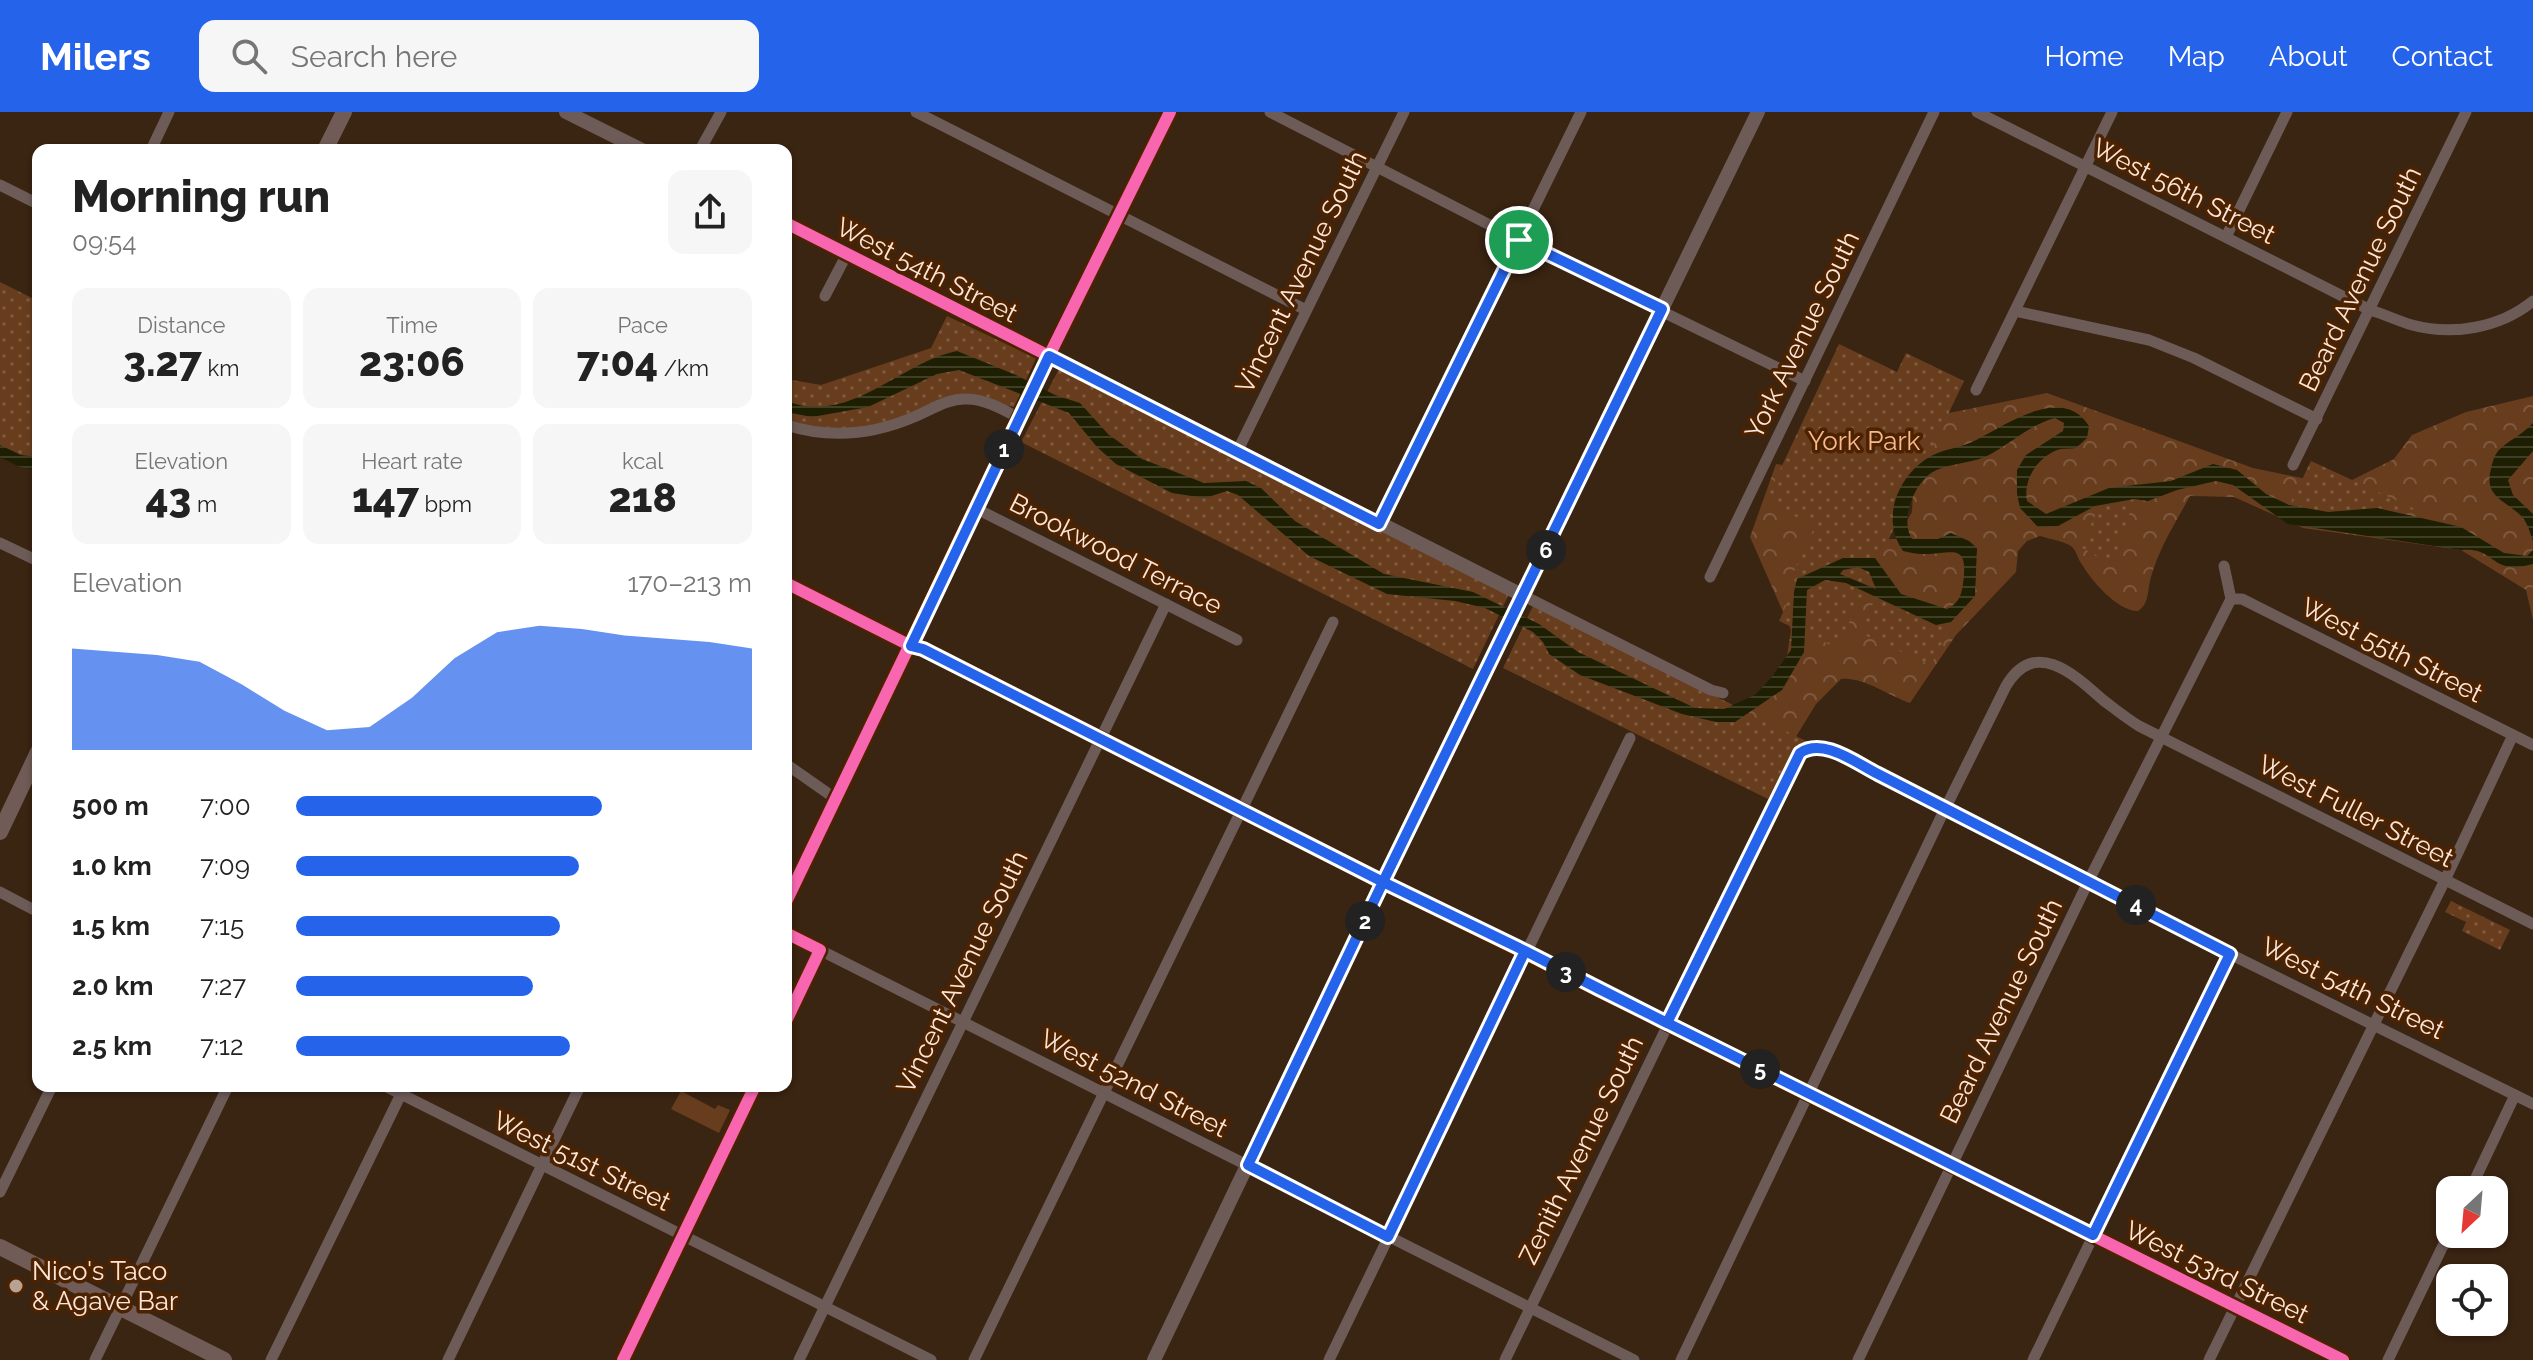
<!DOCTYPE html>
<html lang="en">
<head>
<meta charset="utf-8">
<style>
	body { margin:0; font-family:Raleway,sans-serif; background:#f6f6f6; color:#222; height:100vh; display:flex; flex-direction:column; font-size:30px; white-space:nowrap }
	* { box-sizing:border-box; margin:0 }
	p { font-size:26px; color:#767676 }
	.icon { flex:none; width:44px; height:44px; fill:none; stroke:currentColor; stroke-width:2; stroke-linecap:round; stroke-linejoin:round }
	.map { position:relative; flex:1; overflow:hidden }
	.side { position:absolute; left:32px; top:32px; width:760px; height:948px; display:flex; flex-direction:column; background:#fff; border-radius:16px; box-shadow:0 2px 6px #0004 }
	.side>* { flex:none }
	.needle { width:52px; rotate:206deg }
	.buttons { position:absolute; left:2436px; top:1064px; display:grid; gap:16px }
	.buttons a { display:grid; place-items:center; width:72px; height:72px; border-radius:16px; background:#fff; box-shadow:0 2px 6px #0004; font-size:40px }
	.pin { position:absolute; display:grid; place-items:center; width:68px; height:68px; color:#fff; margin:-34px; border:4px solid #fff; border-radius:50%; box-shadow:0 2px 8px #0007 }
	.km { position:absolute; width:40px; height:40px; margin:-20px; border-radius:50%; background:#222; color:#fff; font-size:22px; line-height:40px; text-align:center }
	.round { display:grid; place-items:center; flex:none; width:84px; height:84px; border-radius:16px; background:#f6f6f6 }
	.summary { display:flex; align-items:center; justify-content:space-between; height:136px; padding:0 40px }
	h1 { font-size:44px; font-weight:800; line-height:60px }
	.metrics { display:grid; grid-template-columns:repeat(3,1fr); gap:12px; height:136px; padding:8px 40px }
	.metrics div { display:grid; align-content:center; border-radius:16px; background:#f6f6f6; text-align:center }
	.metrics b { font-size:40px; font-weight:800 }
	.metrics small { font-size:22px; font-weight:400 }
	.metrics p { font-size:22px }
	.chart { height:224px; padding:16px 40px }
	.chart p { display:flex; justify-content:space-between }
	.chart svg { width:100%; height:144px; margin-top:8px; fill:#2563eb; opacity:.7 }
	ul { padding:0 40px; list-style:none; font-size:26px }
	li { display:grid; grid-template-columns:128px 96px 1fr; align-items:center; height:60px }
	li i { height:20px; border-radius:10px; background:#2563eb }
	header { display:flex; align-items:center; gap:48px; box-sizing:border-box; height:112px; padding:0 40px; background:#2563eb; color:#fff }
	header strong { font-size:38px }
	nav { display:flex; gap:44px; margin-inline-start:auto; font-size:28px }
	.search { width:560px; height:72px; background:#f6f6f6; display:flex; align-items:center; gap:20px; box-sizing:border-box; padding:0 28px; border-radius:16px; color:#767676; font-size:30px }
	.map>svg:first-child { display:block }
	.grass { fill:#683d1e }
	.forest { fill:url(#forest-crowns) }
	.park { fill:url(#park-dots) }
	.water { fill:url(#water-rules); fill-rule:evenodd }
	.lines { fill:none; stroke-linecap:round; stroke-linejoin:round }
	.minor { stroke:#6d5b58; stroke-width:11 }
	.tertiary { stroke:#6d5b58; stroke-width:14 }
	.secondary { stroke:#705b56; stroke-width:16 }
	.cycleway-casing { stroke:#4c2200; stroke-width:17 }
	.cycleway { stroke:#f766af; stroke-width:12 }
	.route-casing { stroke:#fff; stroke-width:16 }
	.route { stroke:#2563eb; stroke-width:10 }
	.poi-dot { fill:#b7a293; stroke:#4c2200; stroke-width:3 }
	.labels { text-anchor:middle; stroke-width:7; stroke-linejoin:round; paint-order:stroke }
	.street-label { font-size:26px; fill:#fbe6d9; stroke:#4c2200 }
	.park-label { font-size:26px; fill:#f9b98f; stroke:#4c2200 }
	.poi-label { font-size:26px; fill:#fbe6d9; stroke:#4c2200; text-anchor:start }
</style>
</head>
<body>
<header>
<strong>Milers</strong>
<div class="search"><svg class="icon" aria-label="search" viewBox="0 0 24 24"><circle cx="10" cy="10" r="6"/><path d="M15 15l6 6"/></svg>Search here</div>
<nav><a>Home</a><a>Map</a><a>About</a><a>Contact</a></nav>
</header>
<div class="map">
<svg width="2533" height="1248" viewBox="0 0 2533 1248">
	<defs>
		<pattern id="forest-crowns" width="20" height="18" patternUnits="userSpaceOnUse" patternTransform="scale(2)"><rect width="20" height="18" fill="#683d1e"/><path d="M2 6a3 3 0 1 1 6 0M12 15a3 3 0 1 1 6 0" fill="none" stroke="#7e593e"/></pattern>
		<pattern id="park-dots" width="8" height="8" patternUnits="userSpaceOnUse" patternTransform="scale(2)"><rect width="8" height="8" fill="#683d1e"/><path d="M2 2h.1M6 6h.1" fill="none" stroke="#7e593e" stroke-width="1.8" stroke-linecap="round"/></pattern>
		<pattern id="water-rules" width="6" height="5" patternUnits="userSpaceOnUse" patternTransform="scale(2)"><rect width="6" height="5" fill="#1d1e02"/><path d="M0 2.5h6" fill="none" stroke="#3f3f26"/></pattern>
	</defs>
	<rect width="100%" height="100%" fill="#3a2412"/>
	<polygon class="grass" points="681,979 715,997 718,993 730,998 719,1021 671,997"/>
	<path class="forest" d="M2047,281L2253,356L2340,374L2394,347L2412,323L2466,300L2533,284V508L2526,478L2461,438L2303,416L2234,385L2190,384C2176,410 2159,436 2151,465C2147,478 2150,491 2138,499C2117,499 2091,468 2081,451C2077,445 2077,439 2071,434C2063,429 2050,427 2040,424L2027,429L2018,439L2016,460L1956,523L1910,591C1887,583 1864,565 1841,567L1816,592L1786,641L1735,610L1782,577L1791,518L1750,425L1776,352L1789,354L1854,428L1896,427L1912,400L1915,330L1929,305Z"/>
	<g class="park">
		<polygon points="0,170 38,189 38,355 0,337"/>
		<polygon points="947,204 1036,246 1014,295 967,287 869,320 786,313 786,267 821,273 931,236"/>
		<polygon points="1839,232 1897,260 1906,241 1964,269 1837,536 1779,509 1795,474 1789,470 1815,414 1765,390"/>
		<polygon points="1060,255 1509,482 1473,557 1021,330"/>
		<polygon points="2311,349 2428,403 2377,396 2329,400 2289,394"/>
		<polygon points="2134,387 2114,452 2080,435 2100,394"/>
		<polygon points="1880,476 1956,503 1931,553 1860,521"/>
		<polygon points="1533,494 1806,629 1792,639 1768,687 1503,556"/>
		<polygon points="2451,789 2510,818 2500,838 2462,819 2466,810 2445,800"/>
	</g>
	<g class="water">
		<path d="M957,239L1016,263L1055,283L1080,291L1108,322L1142,347L1204,371L1246,369L1261,376L1295,409L1384,462L1473,480L1539,512L1578,540L1695,596L1724,597L1755,583L1771,566L1791,538L1794,480L1797,467L1843,446H1875L1901,482L1947,497C1959,491 1961,484 1963,472C1969,428 1952,443 1922,442C1916,442 1909,440 1903,439C1880,406 1898,363 1931,344C1944,337 1959,336 1972,330C2002,316 2062,270 2089,314L2087,326L2076,336C2071,337 2061,336 2057,338C2037,346 2023,368 2027,389L2046,402L2109,376L2171,369L2213,352L2237,358L2266,382L2289,393L2328,400L2377,396L2461,415L2504,441L2527,444L2533,438V452C2525,454 2513,457 2505,454C2488,448 2487,436 2461,438L2288,412L2233,373L2216,369L2177,378L2148,389L2134,387L2095,394L2058,414L2038,415L2020,396L2017,382V358L2026,343L2063,319L2064,311L2055,306C2028,313 2009,334 1985,345C1968,352 1947,351 1931,361C1913,374 1900,408 1912,427H1938L1951,421L1969,429L1977,436L1975,484L1951,510L1936,513L1846,471L1825,468L1807,478L1804,540L1782,578L1735,610H1716L1682,602L1580,563L1549,542L1543,530L1533,520L1485,496L1455,489L1387,482L1309,444L1238,383L1227,379L1205,386L1172,381L1116,352L1097,335L1069,301L959,258L937,262L868,295L812,305L786,300V289C851,314 900,250 957,239ZM1858,455L1869,460L1876,477L1840,462L1843,458Z"/>
		<path d="M2533,311V339L2508,368L2513,383L2533,402V429C2529,418 2527,408 2518,401C2502,387 2484,383 2491,357C2492,351 2494,344 2498,339C2506,330 2522,323 2533,311Z"/>
		<polygon points="0,333 21,343 38,345 38,358 20,355 0,345"/>
	</g>
	<g class="lines">
		<g class="minor">
			<polyline points="916,0 1306,198"/>
			<polyline points="1270,0 1591,165 1805,269"/>
			<path d="M1977,0L2370,198C2384,202 2398,209 2412,213C2453,224 2500,216 2533,189"/>
			<polyline points="151,38 169,0"/>
			<polyline points="700,38 721,0"/>
			<polyline points="0,73 38,92"/>
			<polyline points="2226,125 2287,0"/>
			<polyline points="825,184 847,142"/>
			<polyline points="2015,199 2149,228 2194,246 2317,307"/>
			<polyline points="1976,278 2112,0"/>
			<path d="M786,313C830,327 872,323 914,305C931,298 948,286 967,287C985,287 1004,298 1019,306"/>
			<polyline points="1237,340 1404,0"/>
			<polyline points="2293,353 2466,0"/>
			<polyline points="975,396 1237,528"/>
			<polyline points="1379,412 1581,0"/>
			<polyline points="0,431 38,449"/>
			<polyline points="2224,454 2231,487"/>
			<polyline points="1710,465 1934,0"/>
			<polyline points="786,471 911,534 923,537 1395,776 2343,1248"/>
			<polyline points="1524,484 1711,578 1723,581"/>
			<polyline points="2231,487 2242,487 2533,633"/>
			<polyline points="786,652 836,687"/>
			<polyline points="0,780 38,800"/>
			<polyline points="786,790 1043,256 1170,0"/>
			<polyline points="786,821 1634,1248"/>
			<polyline points="786,909 820,838"/>
			<polyline points="385,974 931,1248"/>
			<polyline points="2470,1078 2515,983"/>
			<polyline points="0,1080 52,974"/>
			<polyline points="95,1248 228,974"/>
			<polyline points="271,1248 405,974"/>
			<polyline points="448,1248 580,974"/>
			<polyline points="623,1248 755,974"/>
			<polyline points="799,1248 1166,492"/>
			<polyline points="974,1248 1333,510"/>
			<polyline points="1329,1248 1630,626"/>
			<polyline points="1505,1248 1800,641 1808,635 1821,634 2089,768 2230,842 2533,992"/>
			<path d="M1681,1248L1940,707L2006,574C2035,525 2075,563 2103,588C2115,597 2126,606 2139,614L2533,812"/>
			<polyline points="1858,1248 2089,768 2231,487"/>
			<polyline points="2033,1248 2230,842"/>
			<polyline points="2209,1248 2445,768 2513,623"/>
			<polyline points="2388,1248 2450,1119"/>
		</g>
		<g class="tertiary">
			<polyline points="566,0 642,38"/>
			<polyline points="786,111 1524,484"/>
			<polyline points="1154,1248 1388,759 1758,0"/>
		</g>
		<g class="secondary">
			<polyline points="325,38 344,0"/>
			<polyline points="0,720 38,640"/>
			<polyline points="0,1135 224,1248"/>
		</g>
		<g class="cycleway-casing">
			<g id="cycleway">
				<polyline points="786,111 1049,244"/>
				<polyline points="786,471 911,534 923,537 1395,776 2343,1248"/>
				<polyline points="786,790 1043,256 1170,0"/>
				<polyline points="786,821 820,838 786,909"/>
				<polyline points="623,1248 755,974"/>
			</g>
		</g>
		<use href="#cycleway" class="cycleway"/>
	</g>
	<g class="lines">
		<g class="route-casing">
			<path id="route" d="M1519,128L1379,412L1049,244L911,534L923,537L1383,770L1248,1053L1388,1125L1525,839L1667,911L1800,641C1823,625 1856,651 1878,662L2230,842L2093,1123L1599,877L1525,839L1517,835L1383,770L1662,197L1519,128"/>
		</g>
		<use href="#route" class="route"/>
	</g>
	<circle class="poi-dot" cx="16" cy="1174" r="8"/>
	<g class="labels">
		<g class="street-label">
			<text transform="translate(2184 79) rotate(27)" y="9">West 56th Street</text>
			<text transform="translate(927 158) rotate(27)" y="9">West 54th Street</text>
			<text transform="translate(1301 160) rotate(-64)" y="9">Vincent Avenue South</text>
			<text transform="translate(2360 167) rotate(-64)" y="9">Beard Avenue South</text>
			<text transform="translate(1802 223) rotate(-64)" y="9">York Avenue South</text>
			<text transform="translate(1116 442) rotate(27)" y="9">Brookwood Terrace</text>
			<text transform="translate(2392 538) rotate(27)" y="9">West 55th Street</text>
			<text transform="translate(2356 699) rotate(27)" y="9">West Fuller Street</text>
			<text transform="translate(962 860) rotate(-64)" y="9">Vincent Avenue South</text>
			<text transform="translate(2353 876) rotate(26)" y="9">West 54th Street</text>
			<text transform="translate(2001 899) rotate(-64)" y="9">Beard Avenue South</text>
			<text transform="translate(1134 971) rotate(27)" y="9">West 52nd Street</text>
			<text transform="translate(1581 1038) rotate(-64)" y="9">Zenith Avenue South</text>
			<text transform="translate(582 1049) rotate(26)" y="9">West 51st Street</text>
			<text transform="translate(2217 1160) rotate(26)" y="9">West 53rd Street</text>
		</g>
		<g class="park-label">
			<text x="1864" y="338">York Park</text>
		</g>
		<g class="poi-label">
			<text x="32" y="1168">Nico's Taco<tspan x="32" dy="30">&amp; Agave Bar</tspan></text>
		</g>
	</g>
</svg>
<div class="buttons">
<a><svg class="needle" viewBox="-14 -14 28 28"><path d="M0-13l5 13h-10z" fill="#e53935"/><path d="M0 13l5-13h-10z" fill="#767676"/></svg></a>
<a><svg class="icon" aria-label="locate" viewBox="0 0 24 24"><circle cx="12" cy="12" r="6"/><path d="M12 2v4M12 18v4M2 12h4M18 12h4"/></svg></a>
</div>
<div class="pin" style="left:1519px;top:128px;background:#1e9e55"><svg class="icon" aria-label="arrive" viewBox="0 0 24 24"><path d="M6 21V4h12l-3 4 3 4H6"/></svg></div>
<b class="km" style="left:1004px;top:337px">1</b>
<b class="km" style="left:1365px;top:809px">2</b>
<b class="km" style="left:1566px;top:860px">3</b>
<b class="km" style="left:2136px;top:793px">4</b>
<b class="km" style="left:1760px;top:957px">5</b>
<b class="km" style="left:1546px;top:438px">6</b>
<section class="side">
<div class="summary"><div><h1>Morning run</h1><p>09:54</p></div><a class="round"><svg class="icon" aria-label="share" viewBox="0 0 24 24"><path d="M12 15V3M7 8l5-5 5 5M5 13v7h14v-7"/></svg></a></div>
<div class="metrics">
<div><p>Distance</p><b>3.27<small> km</small></b></div>
<div><p>Time</p><b>23:06</b></div>
<div><p>Pace</p><b>7:04<small> /km</small></b></div>
</div>
<div class="metrics">
<div><p>Elevation</p><b>43<small> m</small></b></div>
<div><p>Heart rate</p><b>147<small> bpm</small></b></div>
<div><p>kcal</p><b>218</b></div>
</div>
<div class="chart"><p><span>Elevation</span>170–213 m</p>
<svg viewBox="0 0 160 44" preserveAspectRatio="none"><path d="M0 44V13L10 14L20 15L30 17L40 24L50 32L60 38L70 37L80 28L90 16L100 8L110 6L120 7L130 9L140 10L150 11L160 13V44z"/></svg>
</div>
<ul>
<li><b>500 m</b>7:00<i style="width:67%"></i></li>
<li><b>1.0 km</b>7:09<i style="width:62%"></i></li>
<li><b>1.5 km</b>7:15<i style="width:58%"></i></li>
<li><b>2.0 km</b>7:27<i style="width:52%"></i></li>
<li><b>2.5 km</b>7:12<i style="width:60%"></i></li>
</ul>
</section>
</div>
</body>
</html>
